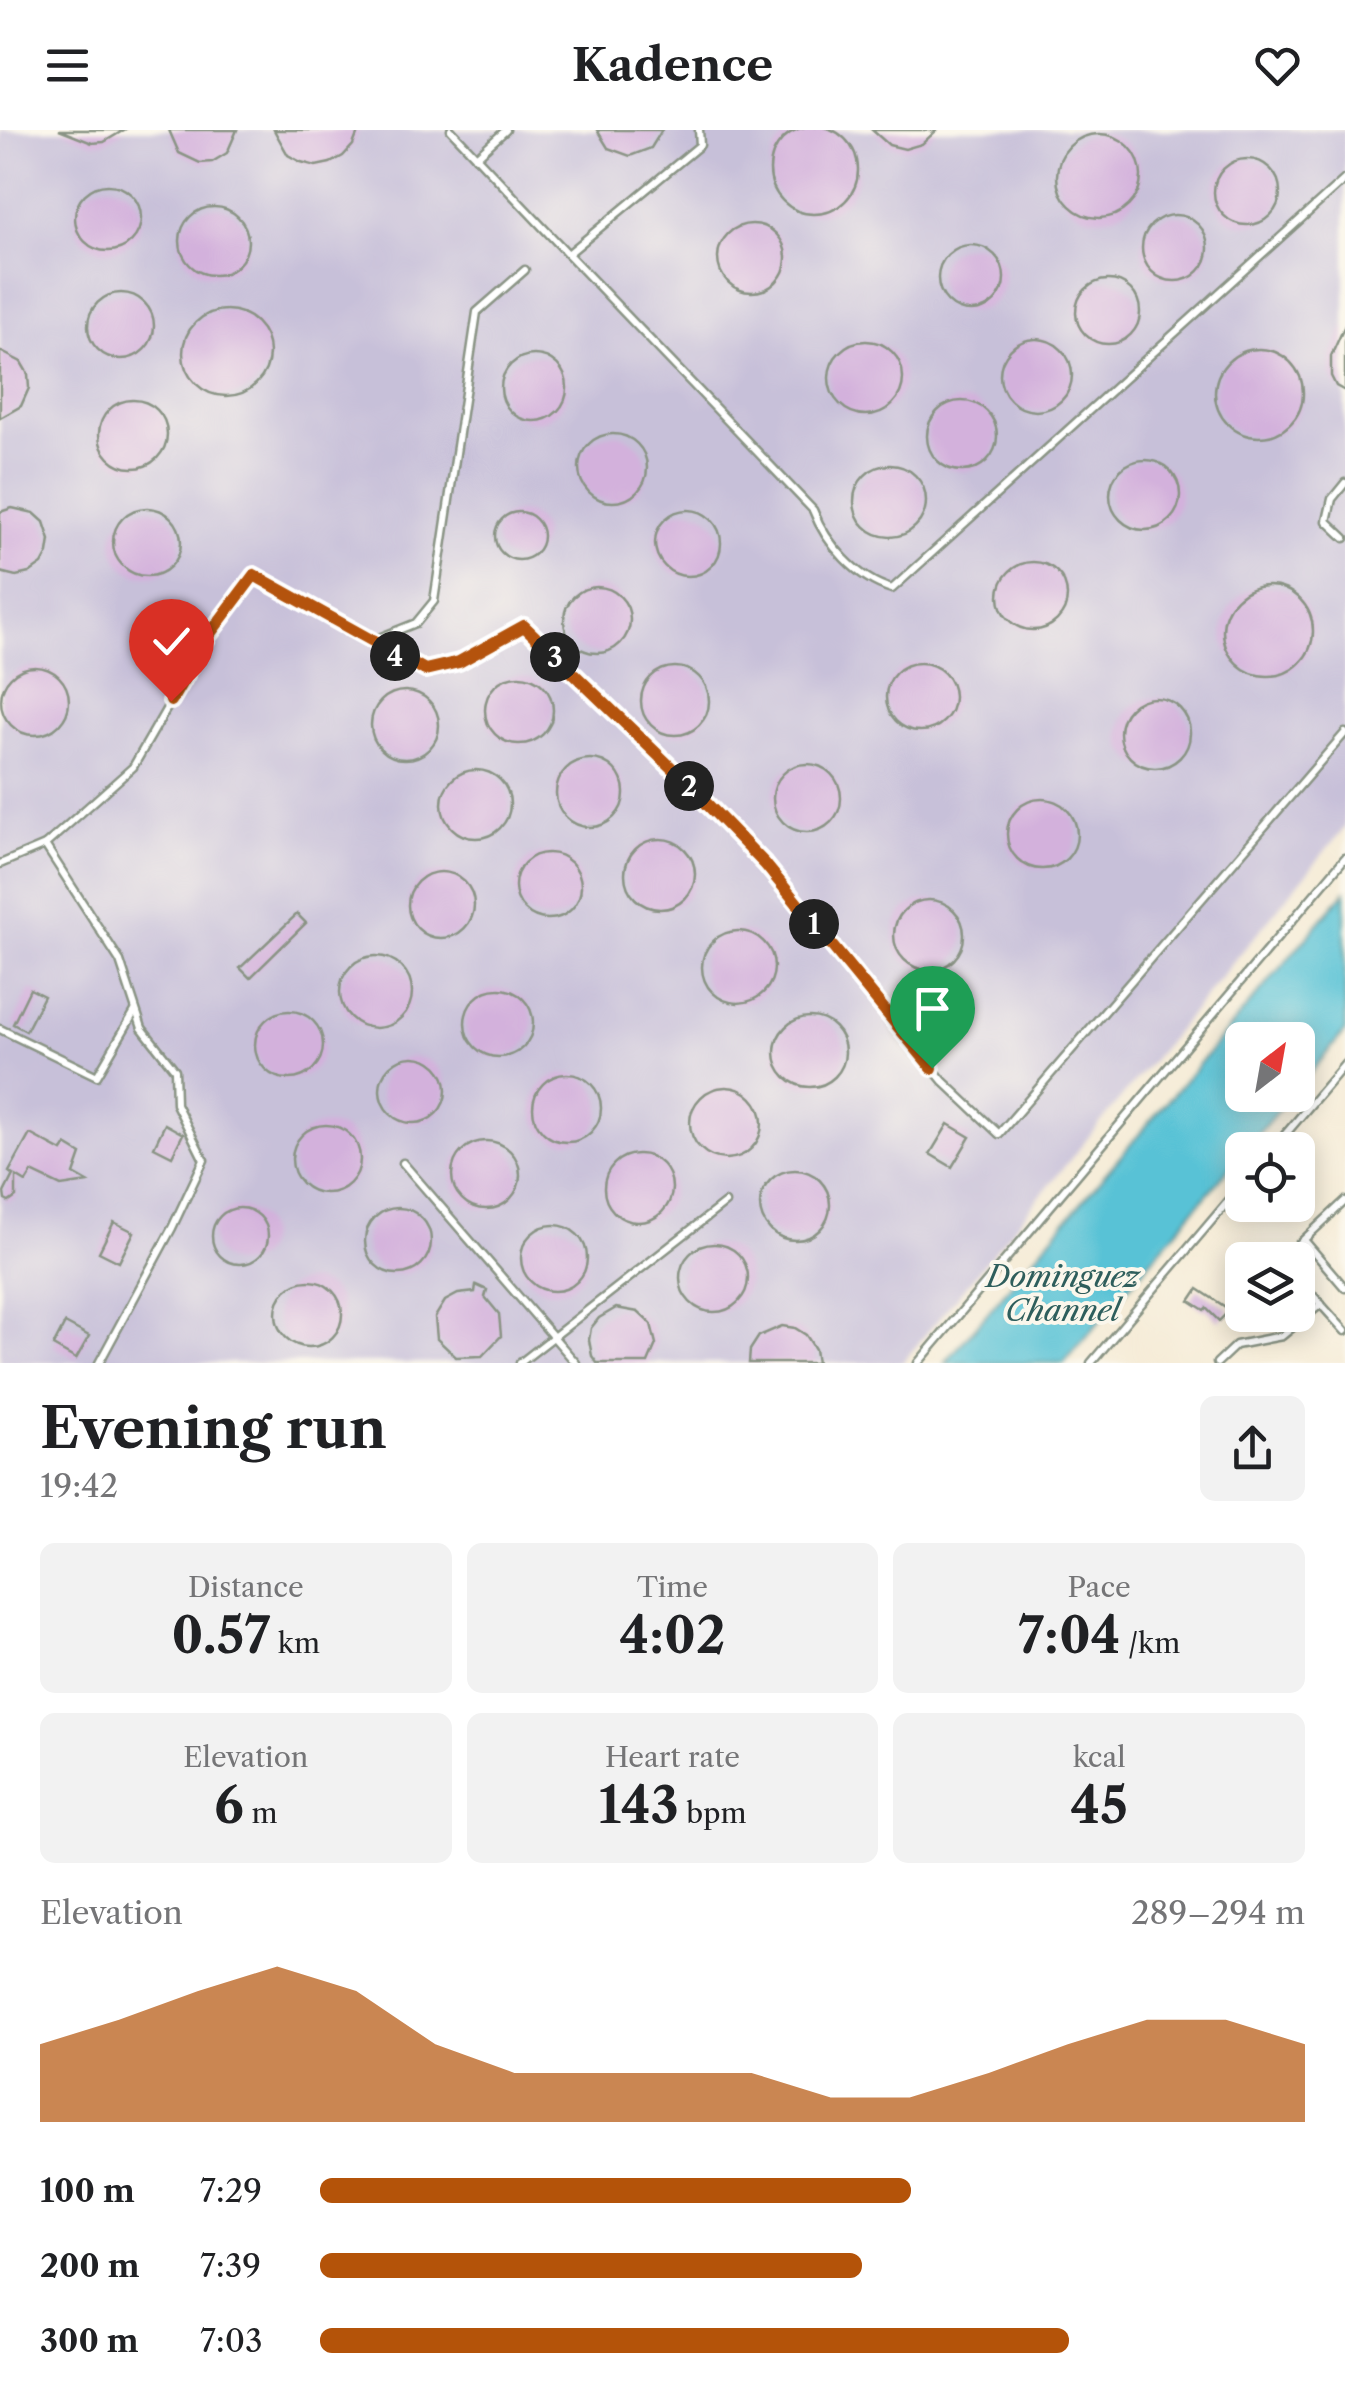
<!DOCTYPE html>
<html lang="en">
<head>
<meta charset="utf-8">
<style>
	body { margin:0; font-family:"Libre Caslon Text",serif; background:#f2f2f2; color:#202124; height:100vh; display:flex; flex-direction:column; font-size:38px; white-space:nowrap }
	* { box-sizing:border-box; margin:0 }
	p { font-size:32px; color:#757577 }
	.icon { flex:none; width:55px; height:55px; fill:none; stroke:currentColor; stroke-width:2; stroke-linecap:round; stroke-linejoin:round }
	.map { position:relative; height:1233px; overflow:hidden }
	.drawer { display:flex; flex-direction:column; background:#fff; flex:1 }
	.drawer>* { flex:none }
	.needle { width:65px; rotate:31deg }
	.tools { position:absolute; left:1225px; top:892px; display:grid; gap:20px }
	.tools a { display:grid; place-items:center; width:90px; height:90px; border-radius:15px; background:#fff; box-shadow:0 5px 25px #0003; font-size:50px }
	.pin { position:absolute; display:grid; place-items:center; width:85px; height:85px; color:#fff; margin:-102px -42px; border-radius:50% 50% 50% 0; rotate:-45deg; box-shadow:0 0 10px #0007 }
	.pin .icon { rotate:45deg }
	.km { position:absolute; width:50px; height:50px; margin:-25px; border-radius:50%; background:#222; color:#fff; font-size:28px; line-height:50px; text-align:center }
	.round { display:grid; place-items:center; flex:none; width:105px; height:105px; border-radius:15px; background:#f2f2f2 }
	.head { display:flex; align-items:center; justify-content:space-between; height:170px; padding:0 40px }
	h1 { font-size:55px; font-weight:700; line-height:75px }
	.stats { display:grid; grid-template-columns:repeat(3,1fr); gap:15px; height:170px; padding:10px 40px }
	.stats div { display:grid; align-content:center; border-radius:15px; background:#f2f2f2; text-align:center }
	.stats b { font-size:50px; font-weight:700 }
	.stats small { font-size:28px; font-weight:400 }
	.stats p { font-size:28px }
	.chart { height:280px; padding:20px 40px }
	.chart p { display:flex; justify-content:space-between }
	.chart svg { width:100%; height:180px; margin-top:10px; fill:#b45309; opacity:.7 }
	ul { padding:0 40px; list-style:none; font-size:32px }
	li { display:grid; grid-template-columns:160px 120px 1fr; align-items:center; height:75px }
	li i { height:25px; border-radius:12px; background:#b45309 }
	header { display:flex; justify-content:space-between; align-items:center; height:130px; padding:0 40px; background:#fff; font-size:45px; font-weight:700 }
	.map>svg:first-child { display:block }
	.industrial { fill:#c7c0d9 }
	.water { fill:#59c2d6; stroke:#3c8085; stroke-width:2.5 }
	.building { fill:#d3b1dc }
	.lines { fill:none; stroke-linecap:round; stroke-linejoin:round }
	.service-casing { stroke:#8a9485; stroke-width:11 }
	.service { stroke:#fff; stroke-width:6 }
	.route-casing { stroke:#fff; stroke-width:20 }
	.route { stroke:#b45309; stroke-width:12 }
	.labels { text-anchor:middle; stroke-width:8; stroke-linejoin:round; paint-order:stroke }
	.water-label { font-size:30px; font-style:italic; fill:#2e5e5c; stroke:#fbf7ec }
</style>
</head>
<body>
<header><svg class="icon" aria-label="menu" viewBox="0 0 24 24"><path d="M4 6h16M4 12h16M4 18h16"/></svg>Kadence<svg class="icon" aria-label="heart" viewBox="0 0 24 24"><path d="M12 20l-8-8c-3-5 5-10 8-4 3-6 11-1 8 4z"/></svg></header>
<div class="map">
<svg width="1345" height="1233" viewBox="0 0 1345 1233">
	<rect width="100%" height="100%" fill="#fbf7ec"/>
	<filter id="ink" filterUnits="userSpaceOnUse"><feTurbulence type="fractalNoise" baseFrequency=".01" numOctaves="2"/><feDisplacementMap in="SourceGraphic" scale="20" xChannelSelector="R" yChannelSelector="G"/><feConvolveMatrix kernelMatrix="1 2 1 2 8 2 1 2 1" color-interpolation-filters="sRGB"/></filter>
	<filter id="wash" filterUnits="userSpaceOnUse"><feTurbulence type="fractalNoise" baseFrequency=".0048" numOctaves="4" result="noise"/><feDisplacementMap in="SourceGraphic" scale="40" xChannelSelector="R" yChannelSelector="G"/><feGaussianBlur stdDeviation="2.25" result="paint"/><feColorMatrix in="noise" values="0 0 0 0 0 0 0 0 0 0 0 0 0 0 0 0 0 1.4 0 .05"/><feComposite in="paint" operator="in"/></filter>
	<g filter="url(#wash)">
		<rect width="100%" height="100%" fill="#f5ebd6"/>
		<polygon class="industrial" points="0,0 1345,0 1345,697 902,1233 0,1233"/>
		<polygon class="water" points="1345,762 1345,901 1298,958 1298,910 1242,910 1242,965 1291,965 1064,1233 945,1233"/>
		<g id="blocks">
			<g class="building">
				<circle cx="814" cy="40" r="44"/>
				<polygon points="59,0 124,0 104,12 92,13"/>
				<polygon points="169,0 237,0 227,23 212,32 200,33 179,23"/>
				<polygon points="274,0 359,0 353,15 343,26 330,33 316,36 301,32 288,25"/>
				<polygon points="597,0 662,0 651,18 630,26 608,18"/>
				<polygon points="872,0 937,0 922,14 905,19 889,15"/>
				<circle cx="1099" cy="46" r="42"/>
				<circle cx="1247" cy="62" r="33"/>
				<circle cx="108" cy="88" r="33"/>
				<circle cx="214" cy="111" r="34"/>
				<circle cx="1175" cy="118" r="33"/>
				<circle cx="752" cy="128" r="34"/>
				<circle cx="971" cy="148" r="33"/>
				<circle cx="1108" cy="182" r="32"/>
				<circle cx="121" cy="196" r="33"/>
				<circle cx="226" cy="223" r="43"/>
				<polygon points="1345,195 1345,261 1336,256 1331,246 1331,226"/>
				<circle cx="1036" cy="245" r="36"/>
				<circle cx="866" cy="248" r="37"/>
				<circle cx="1259" cy="263" r="44"/>
				<polygon points="0,221 21,232 28,244 29,258 21,276 0,288"/>
				<circle cx="534" cy="258" r="33"/>
				<circle cx="133" cy="304" r="34"/>
				<circle cx="962" cy="306" r="35"/>
				<circle cx="613" cy="338" r="34"/>
				<circle cx="1145" cy="365" r="35"/>
				<circle cx="890" cy="371" r="36"/>
				<polygon points="12,378 34,383 44,392 50,410 48,423 42,434 29,443 16,446 0,442 0,382"/>
				<circle cx="147" cy="412" r="34"/>
				<circle cx="688" cy="413" r="33"/>
				<circle cx="519" cy="406" r="24"/>
				<circle cx="1033" cy="466" r="34"/>
				<circle cx="1268" cy="501" r="45"/>
				<circle cx="597" cy="490" r="33"/>
				<circle cx="920" cy="567" r="34"/>
				<circle cx="35" cy="571" r="34"/>
				<circle cx="675" cy="571" r="34"/>
				<circle cx="519" cy="580" r="34"/>
				<circle cx="405" cy="595" r="34"/>
				<circle cx="1155" cy="603" r="35"/>
				<circle cx="590" cy="663" r="34"/>
				<circle cx="807" cy="668" r="34"/>
				<circle cx="476" cy="674" r="34"/>
				<circle cx="1042" cy="704" r="35"/>
				<circle cx="660" cy="744" r="35"/>
				<circle cx="548" cy="756" r="33"/>
				<circle cx="441" cy="775" r="33"/>
				<circle cx="929" cy="805" r="35"/>
				<polygon points="297,784 306,793 250,848 240,838"/>
				<circle cx="738" cy="837" r="36"/>
				<circle cx="376" cy="862" r="36"/>
				<polygon points="30,859 44,866 26,901 13,894"/>
				<circle cx="499" cy="893" r="34"/>
				<circle cx="289" cy="915" r="34"/>
				<circle cx="810" cy="922" r="35"/>
				<circle cx="413" cy="960" r="33"/>
				<circle cx="567" cy="978" r="34"/>
				<circle cx="726" cy="993" r="36"/>
				<polygon points="165,994 183,1004 172,1026 154,1017"/>
				<polygon points="948,994 970,1007 952,1037 930,1024"/>
				<circle cx="326" cy="1029" r="34"/>
				<polygon points="30,1004 62,1021 66,1015 81,1024 74,1044 88,1052 61,1056 32,1042 26,1052 16,1046 16,1067 9,1072 5,1070 4,1063 13,1045 9,1042"/>
				<circle cx="486" cy="1045" r="34"/>
				<circle cx="638" cy="1058" r="34"/>
				<circle cx="795" cy="1075" r="35"/>
				<circle cx="398" cy="1111" r="33"/>
				<circle cx="240" cy="1106" r="28"/>
				<polygon points="114,1092 134,1102 119,1132 99,1122"/>
				<circle cx="554" cy="1128" r="33"/>
				<circle cx="714" cy="1148" r="34"/>
				<circle cx="309" cy="1184" r="33"/>
				<polygon points="476,1155 487,1160 485,1167 499,1184 501,1206 482,1226 456,1227 437,1209 435,1187 445,1171 458,1164 475,1162"/>
				<polygon points="1198,1159 1230,1180 1219,1191 1206,1178 1204,1180 1190,1171"/>
				<polygon points="616,1178 638,1182 651,1194 656,1214 648,1233 597,1233 592,1226 589,1210 591,1198 599,1188"/>
				<polygon points="65,1193 89,1206 76,1229 53,1216"/>
				<polygon points="782,1196 795,1198 806,1205 815,1219 817,1233 749,1233 750,1220 759,1206"/>
			</g>
		</g>
	</g>
	<g filter="url(#ink)">
		<use href="#blocks" fill-opacity="0" stroke="#8a9485" stroke-width="2.5"/>
		<g class="lines">
			<g class="service-casing">
				<g id="service">
					<polyline points="451,0 568,124"/>
					<path d="M699,0L700,15L568,124L813,380C826,414 857,449 892,459L1345,49"/>
					<polyline points="476,27 506,0"/>
					<polyline points="1345,353 1332,369 1327,391 1345,408"/>
					<polyline points="371,511 416,493 434,471 477,182 525,140"/>
					<polyline points="45,715 120,831 142,898 175,940 176,974 204,1030 172,1098 99,1233"/>
					<polyline points="0,734 45,715 133,637 209,505 254,445 425,541 459,532 523,496 680,647 765,734 943,951 999,1004 1345,603"/>
					<polyline points="0,899 97,946 135,881"/>
					<polyline points="1272,1020 1345,934"/>
					<polyline points="403,1033 576,1233"/>
					<polyline points="1304,1110 1345,1158"/>
					<polyline points="1282,1130 1345,1071"/>
					<polyline points="1298,1149 1345,1201"/>
					<polyline points="520,1233 725,1073"/>
					<polyline points="918,1233 1345,728"/>
					<polyline points="1091,1233 1242,1055"/>
					<polyline points="1217,1233 1236,1215 1282,1206 1321,1174"/>
				</g>
			</g>
			<use href="#service" class="service"/>
		</g>
	</g>
	<g class="lines" filter="url(#ink)">
		<g class="route-casing">
			<polyline id="route" points="171,571 209,505 254,445 425,540 459,532 524,496 680,646 765,734 932,938"/>
		</g>
		<use href="#route" class="route"/>
	</g>
	<g class="labels">
		<g class="water-label">
			<text x="1063" y="1157">Dominguez<tspan x="1063" dy="34">Channel</tspan></text>
		</g>
	</g>
</svg>
<div class="tools">
<a><svg class="needle" viewBox="-14 -14 28 28"><path d="M0-13l5 13h-10z" fill="#e53935"/><path d="M0 13l5-13h-10z" fill="#757577"/></svg></a>
<a><svg class="icon" aria-label="locate" viewBox="0 0 24 24"><circle cx="12" cy="12" r="6"/><path d="M12 2v4M12 18v4M2 12h4M18 12h4"/></svg></a>
<a><svg class="icon" aria-label="layers" viewBox="0 0 24 24"><path d="M12 4l9 5-9 5-9-5zM3 14l9 5 9-5"/></svg></a>
</div>
<div class="pin" style="left:932px;top:938px;background:#1e9e55"><svg class="icon" aria-label="arrive" viewBox="0 0 24 24"><path d="M6 21V4h12l-3 4 3 4H6"/></svg></div>
<div class="pin" style="left:171px;top:571px;background:#d93025"><svg class="icon" aria-label="check" viewBox="0 0 24 24"><path d="M5 12l5 5 9-10"/></svg></div>
<b class="km" style="left:814px;top:794px">1</b>
<b class="km" style="left:689px;top:656px">2</b>
<b class="km" style="left:555px;top:527px">3</b>
<b class="km" style="left:395px;top:526px">4</b>
</div>
<section class="drawer">
<div class="head"><div><h1>Evening run</h1><p>19:42</p></div><a class="round"><svg class="icon" aria-label="share" viewBox="0 0 24 24"><path d="M12 15V3M7 8l5-5 5 5M5 13v7h14v-7"/></svg></a></div>
<div class="stats">
<div><p>Distance</p><b>0.57<small> km</small></b></div>
<div><p>Time</p><b>4:02</b></div>
<div><p>Pace</p><b>7:04<small> /km</small></b></div>
</div>
<div class="stats">
<div><p>Elevation</p><b>6<small> m</small></b></div>
<div><p>Heart rate</p><b>143<small> bpm</small></b></div>
<div><p>kcal</p><b>45</b></div>
</div>
<div class="chart"><p><span>Elevation</span>289–294 m</p>
<svg viewBox="0 0 160 44" preserveAspectRatio="none"><path d="M0 44V25L10 19L20 12L30 6L40 12L50 25L60 32L70 32L80 32L90 32L100 38L110 38L120 32L130 25L140 19L150 19L160 25V44z"/></svg>
</div>
<ul>
<li><b>100 m</b>7:29<i style="width:60%"></i></li>
<li><b>200 m</b>7:39<i style="width:55%"></i></li>
<li><b>300 m</b>7:03<i style="width:76%"></i></li>
</ul>
</section>
</body>
</html>
